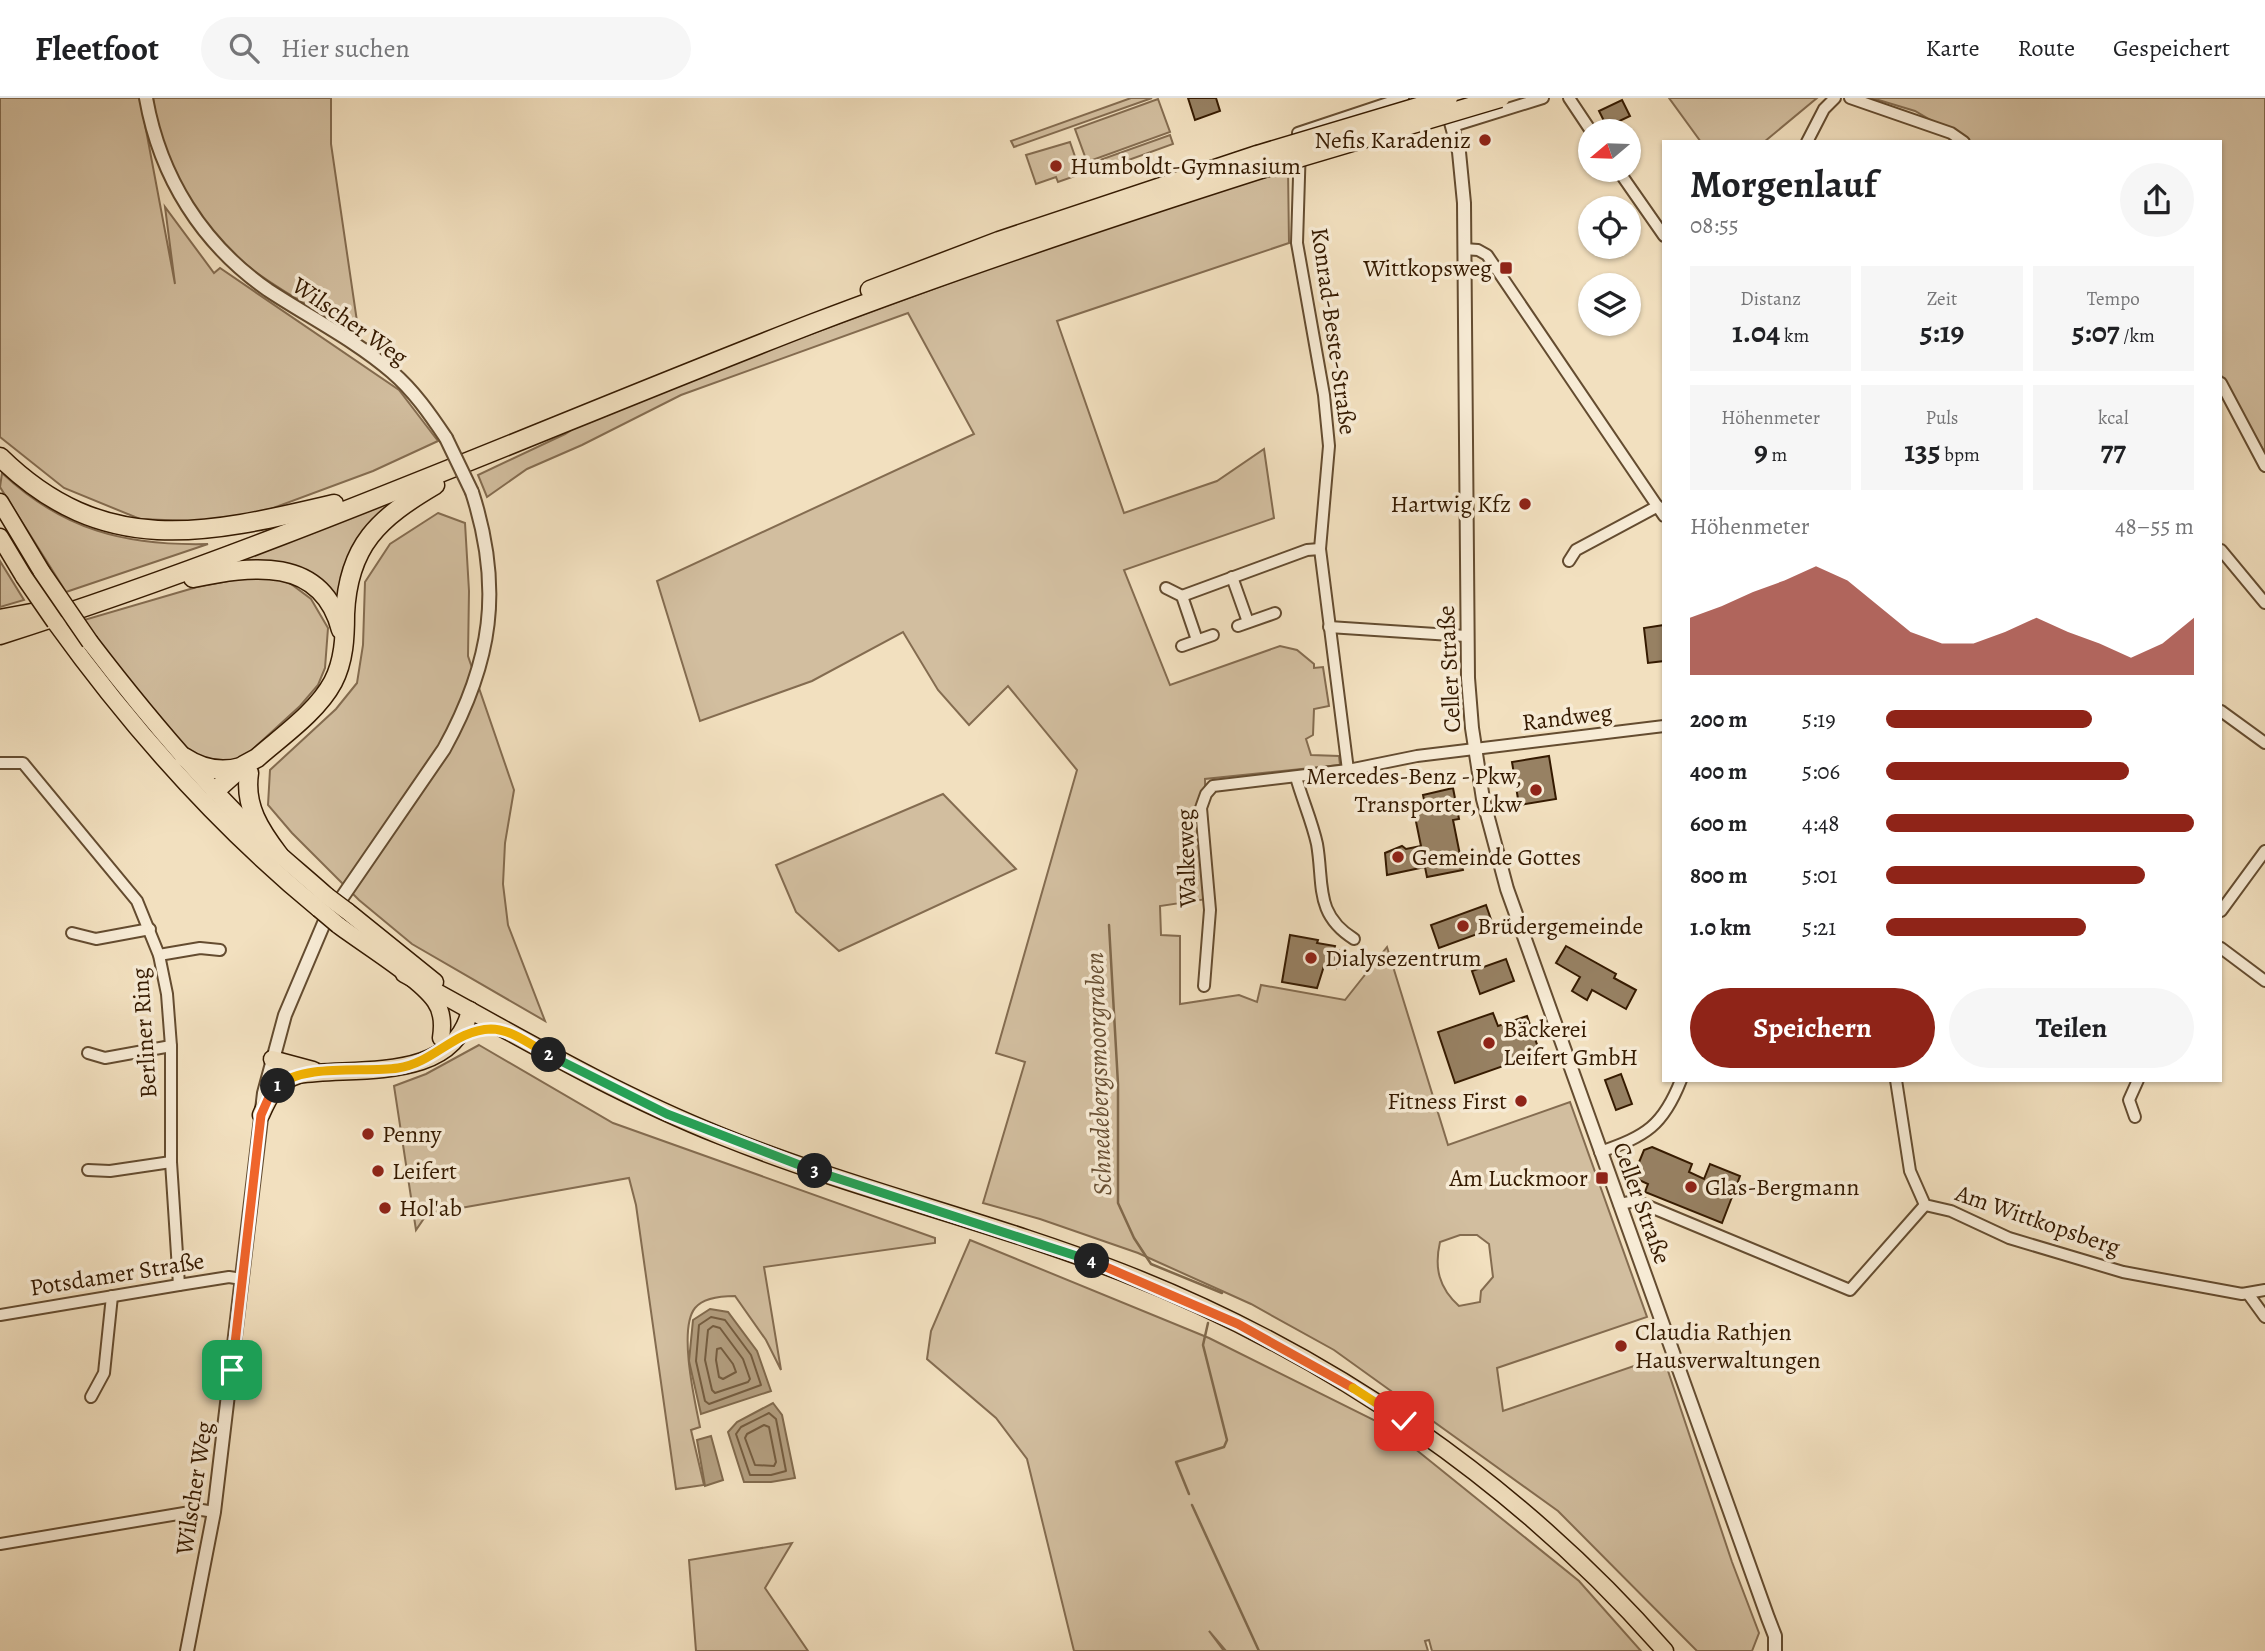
<!DOCTYPE html>
<html lang="de">
<head>
<meta charset="utf-8">
<style>
	body { margin:0; font-family:Alegreya,serif; background:#f6f6f6; color:#202124; height:100vh; display:flex; flex-direction:column; font-size:26px; white-space:nowrap }
	* { box-sizing:border-box; margin:0 }
	p { font-size:23px; color:#757577 }
	.icon { flex:none; width:38px; height:38px; fill:none; stroke:currentColor; stroke-width:2; stroke-linecap:round; stroke-linejoin:round }
	.map { position:relative; flex:1; overflow:hidden }
	.panel { position:absolute; left:1662px; top:42px; width:560px; height:942px; display:flex; flex-direction:column; background:#fff; border-radius:0px; box-shadow:0 2px 5px #0004 }
	.panel>* { flex:none }
	.needle { width:46px; rotate:251deg }
	.controls { position:absolute; left:1578px; top:21px; display:grid; gap:14px }
	.controls a { display:grid; place-items:center; width:63px; height:63px; border-radius:50%; background:#fff; box-shadow:0 2px 5px #0004; font-size:35px }
	.pin { position:absolute; display:grid; place-items:center; width:60px; height:60px; color:#fff; margin:-30px; border-radius:14px; box-shadow:0 4px 10px #0006 }
	.km { position:absolute; width:35px; height:35px; margin:-18px; border-radius:50%; background:#222; color:#fff; font-size:19px; line-height:35px; text-align:center }
	.round { display:grid; place-items:center; flex:none; width:74px; height:74px; border-radius:37px; background:#f6f6f6 }
	.overview { display:flex; align-items:center; justify-content:space-between; height:119px; padding:0 28px }
	h1 { font-size:38px; font-weight:700; line-height:52px }
	.figures { display:grid; grid-template-columns:repeat(3,1fr); gap:10px; height:119px; padding:7px 28px }
	.figures div { display:grid; align-content:center; border-radius:0px; background:#f6f6f6; text-align:center }
	.figures b { font-size:30px; font-weight:700 }
	.figures small { font-size:19px; font-weight:400 }
	.figures p { font-size:19px }
	.chart { height:196px; padding:14px 28px }
	.chart p { display:flex; justify-content:space-between }
	.chart svg { width:100%; height:126px; margin-top:7px; fill:#8f2418; opacity:.7 }
	.action { display:flex; gap:14px; margin-top:auto; padding:14px 28px }
	.action a { flex:1; height:80px; border-radius:42px; background:#8f2418; color:#fff; font-size:28px; font-weight:700; line-height:80px; text-align:center }
	.action a+a { background:#f6f6f6; color:#202124 }
	ul { padding:0 28px; list-style:none; font-size:23px }
	li { display:grid; grid-template-columns:112px 84px 1fr; align-items:center; height:52px }
	li i { height:18px; border-radius:9px; background:#8f2418 }
	header { display:flex; align-items:center; gap:42px; box-sizing:border-box; height:98px; padding:0 35px; background:#fff; border-bottom:2px solid #e0e0e0 }
	header strong { font-size:33px }
	nav { display:flex; gap:38px; margin-inline-start:auto; font-size:24px }
	.search { width:490px; height:63px; background:#f6f6f6; display:flex; align-items:center; gap:18px; box-sizing:border-box; padding:0 24px; border-radius:38px; color:#757577; font-size:26px }
	.map>svg:first-child { display:block }
	.green { fill:#d2be9f; stroke:#846c50; stroke-width:2; fill-rule:evenodd }
	.water { fill:#b29d7e; stroke:#80694c; stroke-width:2 }
	.lines { fill:none; stroke-linecap:round; stroke-linejoin:round }
	.shore { stroke:#745c3f; stroke-width:2 }
	.stream { stroke:#80694c; stroke-width:2.5 }
	.building { fill:#978163; stroke:#351a00; stroke-width:2 }
	.minor-casing { stroke:#644c30; stroke-width:14 }
	.tertiary-casing { stroke:#644c30; stroke-width:16 }
	.primary-casing { stroke:#351a00; stroke-width:19 }
	.trunk-casing { stroke:#351a00; stroke-width:21 }
	.minor { stroke:#f7ebd5; stroke-width:10 }
	.tertiary { stroke:#f7ebd5; stroke-width:12 }
	.primary { stroke:#f2e0bf; stroke-width:16 }
	.trunk { stroke:#f2e0bf; stroke-width:18 }
	.tertiary-bridge-casing { stroke:#644c30; stroke-width:16; stroke-linecap:butt }
	.primary-bridge-casing { stroke:#351a00; stroke-width:19; stroke-linecap:butt }
	.trunk-bridge-casing { stroke:#351a00; stroke-width:21; stroke-linecap:butt }
	.tertiary-bridge { stroke:#f7ebd5; stroke-width:12 }
	.primary-bridge { stroke:#f2e0bf; stroke-width:16 }
	.trunk-bridge { stroke:#f2e0bf; stroke-width:18 }
	.split-1-casing { stroke:#fff; stroke-width:14 }
	.split-2-casing { stroke:#fff; stroke-width:14 }
	.split-3-casing { stroke:#fff; stroke-width:14 }
	.split-4-casing { stroke:#fff; stroke-width:14 }
	.split-5-casing { stroke:#fff; stroke-width:14 }
	.split-6-casing { stroke:#fff; stroke-width:14 }
	.split-1 { stroke:#f0652b; stroke-width:9 }
	.split-2 { stroke:#f5b400; stroke-width:9 }
	.split-3 { stroke:#22a559; stroke-width:9 }
	.split-4 { stroke:#22a559; stroke-width:9 }
	.split-5 { stroke:#f0652b; stroke-width:9 }
	.split-6 { stroke:#f5b400; stroke-width:9 }
	.poi-dot { fill:#8f2418; stroke:#f7ebd5; stroke-width:2.5 }
	.labels { text-anchor:middle; stroke-width:7; stroke-linejoin:round; paint-order:stroke }
	.poi-label { font-size:24px; fill:#351a00; stroke:#f7ebd5; text-anchor:start }
	.street-label { font-size:24px; fill:#351a00; stroke:#f7ebd5 }
	.water-label { font-size:26px; font-style:italic; fill:#674e32; stroke:#f7ebd5 }
</style>
</head>
<body>
<header>
<strong>Fleetfoot</strong>
<div class="search"><svg class="icon" aria-label="search" viewBox="0 0 24 24"><circle cx="10" cy="10" r="6"/><path d="M15 15l6 6"/></svg>Hier suchen</div>
<nav><a>Karte</a><a>Route</a><a>Gespeichert</a></nav>
</header>
<div class="map">
<svg width="2265" height="1553" viewBox="0 0 2265 1553">
	<rect width="100%" height="100%" fill="#f2e0bf"/>
	<filter id="stains"><feTurbulence type="fractalNoise" baseFrequency=".00286" numOctaves="4"/><feColorMatrix values="0 0 0 0 .2 0 0 0 0 .09 0 0 0 0 .02 0 0 0 .5 -.17"/></filter>
	<radialGradient id="worn" r=".72"><stop offset=".6" stop-color="#630" stop-opacity="0"/><stop offset="1" stop-color="#630" stop-opacity=".3"/></radialGradient>
	<g class="green">
		<polygon points="0,0 140,0 175,186 165,109 214,175 220,170 399,292 438,343 373,373 257,416 213,424 140,421 64,390 0,339"/>
		<path d="M153,0H331V46L359,237C324,216 286,197 253,172C200,132 161,67 153,0Z"/>
		<polygon points="1131,0 1152,0 1014,49 1011,43"/>
		<polygon points="1669,0 1817,0 1764,44 1701,44"/>
		<polygon points="1872,0 2265,0 2265,355 2221,277 2221,44 1968,44 1915,13"/>
		<polygon points="1158,1 1170,34 1087,64 1075,31"/>
		<polygon points="1170,37 1173,46 1101,72 1097,63"/>
		<polygon points="1070,44 1081,76 1058,84 1056,79 1036,86 1026,57"/>
		<path d="M1288,69L1289,145L1057,223L1124,415L1217,383L1264,351L1274,420L1124,472L1170,587L1280,548L1297,552L1314,566V570L1323,569L1329,608L1314,611L1313,637L1306,641L1311,657L1339,658L1340,667L1205,681L1207,801L1160,808L1161,837L1180,838V906L1239,897L1257,904L1261,887L1345,902L1387,849L1448,1047L1570,1004L1647,1219L1497,1270L1503,1313L1663,1258L1732,1464L1759,1535L1752,1553H1697L1558,1413L1334,1252L1251,1206L1138,1155L1040,1121L983,1105L1025,964L996,955L1077,672L1008,588L969,627L938,592L903,534L812,583L700,623L657,483L974,336L908,215L681,297L582,347L527,371L487,399L478,377L565,336L589,321L668,289L1009,163ZM1460,1137H1477L1489,1146L1493,1179L1481,1193L1480,1204L1459,1208C1439,1190 1434,1170 1440,1144Z"/>
		<path d="M2,375C63,432 125,448 208,446L66,494L0,389Z"/>
		<polygon points="424,388 378,418 343,511 308,478 199,475"/>
		<polygon points="438,415 465,425 469,493 468,558 514,692 505,745 503,786 508,827 545,923 412,846 359,802 292,735 268,707 270,672 336,611 357,585 363,547 365,484 390,446"/>
		<polygon points="0,463 24,502 0,509"/>
		<polygon points="249,479 276,480 291,486 311,501 328,530 325,570 318,587 300,608 240,663 225,668 192,657 127,581 84,522 197,489"/>
		<polygon points="943,696 1016,771 839,853 796,814 776,767"/>
		<path d="M479,947L613,1025L935,1140V1145L764,1169L781,1272L766,1242L735,1198C722,1198 704,1199 695,1210C678,1231 695,1304 700,1329L691,1332L704,1387L676,1391L636,1107L629,1080L427,1116L416,1132L394,988L426,976Z"/>
		<polygon points="970,1142 1209,1240 1388,1329 1579,1483 1641,1553 1432,1553 1429,1542 1425,1543 1428,1553 1226,1553 1209,1533 1224,1553 1074,1553 1027,1361 996,1320 927,1261 931,1233"/>
		<polygon points="792,1445 765,1490 808,1553 696,1553 689,1462"/>
	</g>
	<g class="water">
		<polygon points="710,1211 728,1214 757,1253 771,1293 701,1316 689,1263 693,1222"/>
		<polygon points="773,1305 782,1317 795,1380 771,1384 744,1384 728,1334 737,1324"/>
		<polygon points="711,1338 723,1382 705,1388 697,1342"/>
	</g>
	<g class="lines">
		<g class="shore">
			<polygon points="711,1219 725,1222 751,1257 761,1287 709,1306 705,1303 696,1263 699,1227"/>
			<polygon points="713,1228 720,1230 743,1261 750,1281 748,1284 715,1295 712,1292 705,1262 708,1232"/>
			<polygon points="721,1250 733,1266 736,1274 723,1281 719,1279 716,1262 717,1251"/>
			<polygon points="769,1315 776,1321 786,1373 771,1377 750,1377 736,1336 741,1329"/>
			<polygon points="764,1327 769,1329 776,1364 774,1368 755,1367 745,1340 747,1336"/>
		</g>
		<g class="stream">
			<polyline points="1109,827 1118,986 1118,1105 1134,1140 1151,1166 1222,1195"/>
			<polyline points="1189,1396 1176,1364 1224,1349 1227,1342 1203,1247 1208,1225"/>
			<polyline points="1192,1407 1259,1553"/>
		</g>
	</g>
	<g class="building">
		<polygon points="1188,0 1216,0 1220,13 1195,22"/>
		<polygon points="1622,2 1630,18 1607,29 1599,13"/>
		<polygon points="1664,527 1664,563 1648,565 1644,530"/>
		<polygon points="1549,658 1556,701 1519,707 1512,664"/>
		<polygon points="1453,690 1459,721 1453,722 1463,772 1427,779 1425,769 1387,777 1385,755 1402,748 1406,751 1421,748 1413,709 1425,706 1423,697"/>
		<polygon points="1486,807 1494,830 1439,850 1431,827"/>
		<polygon points="1290,837 1318,842 1317,845 1335,848 1334,852 1339,852 1336,870 1324,868 1317,890 1282,884"/>
		<polygon points="1566,848 1616,876 1614,880 1636,892 1626,911 1592,892 1587,902 1572,893 1580,879 1556,865"/>
		<polygon points="1506,861 1514,883 1480,896 1472,873"/>
		<polygon points="1493,915 1498,928 1527,918 1540,955 1455,985 1438,934"/>
		<polygon points="1621,976 1632,1006 1616,1012 1605,982"/>
		<polygon points="1652,1049 1692,1066 1689,1074 1704,1081 1710,1066 1740,1078 1722,1125 1645,1094 1648,1086 1639,1082 1635,1074 1644,1052"/>
	</g>
	<g class="lines">
		<g class="minor-casing">
			<g id="minor">
				<polyline points="1569,0 1591,33"/>
				<polyline points="1850,0 1951,35 1964,44"/>
				<polyline points="1453,28 1543,0"/>
				<polyline points="1807,44 1824,11 1835,0"/>
				<polyline points="1618,72 1664,138"/>
				<polyline points="1464,151 1478,152 1487,157 1664,418"/>
				<polyline points="2221,285 2265,368"/>
				<polyline points="2221,452 2265,505"/>
				<polyline points="1569,463 1576,452 1658,408"/>
				<polyline points="1232,479 1248,524"/>
				<polyline points="1166,490 1182,498 1197,542"/>
				<polyline points="1182,498 1307,452 1320,451"/>
				<polyline points="1238,528 1275,515"/>
				<polyline points="1329,529 1466,538"/>
				<polyline points="1182,548 1213,537"/>
				<polyline points="2221,613 2265,645"/>
				<polyline points="0,665 23,665 137,803 159,857 167,896 171,948 171,1064 179,1187"/>
				<polyline points="1348,672 1320,451 1329,348 1324,297 1297,145 1300,46 1298,35 1403,0"/>
				<path d="M1296,679C1302,701 1312,723 1317,746C1324,786 1314,816 1354,841"/>
				<polyline points="2221,813 2265,753"/>
				<polyline points="72,835 96,841 150,831"/>
				<polyline points="2221,850 2265,883"/>
				<polyline points="159,857 200,850 220,852"/>
				<polyline points="1204,888 1210,812 1201,710 1206,696 1213,688 1348,672 1417,658 1664,628"/>
				<polyline points="88,955 105,960 171,948"/>
				<polyline points="1896,982 1910,1073 1925,1107 1951,1113 2009,1140 2123,1174 2242,1196 2265,1192"/>
				<polyline points="2135,1019 2129,1002 2138,982"/>
				<path d="M1600,1054C1646,1038 1663,1028 1681,982"/>
				<polyline points="88,1072 110,1073 171,1064"/>
				<polyline points="1619,1106 1636,1103 1850,1192 1925,1107"/>
				<polyline points="2249,1197 2265,1219"/>
				<polyline points="0,1217 179,1187 229,1179 242,1181"/>
				<polyline points="91,1299 104,1275 112,1198"/>
				<polyline points="0,1446 202,1412 214,1414"/>
			</g>
		</g>
		<g class="tertiary-casing">
			<g id="tertiary">
				<path d="M146,0C160,79 202,146 268,192C309,219 355,242 392,274C414,293 430,316 446,340"/>
				<polyline points="1447,10 1459,54 1464,105 1468,580 1472,630 1483,701 1507,791 1768,1520 1775,1538 1775,1553"/>
				<path d="M343,798L444,651C492,564 503,490 472,394"/>
				<polyline points="187,1553 214,1414 264,995 285,917 324,825"/>
			</g>
		</g>
		<g class="primary-casing">
			<g id="primary">
				<polyline points="0,404 42,474"/>
				<polyline points="0,439 24,479"/>
				<path d="M55,524C132,631 218,728 319,811"/>
				<path d="M90,544C142,612 197,678 259,738C281,759 305,778 327,798"/>
				<polyline points="347,813 435,884"/>
				<path d="M338,827C363,846 419,880 435,903C443,914 443,927 441,940"/>
				<path d="M404,876C509,933 610,994 721,1038C852,1091 990,1123 1121,1174C1329,1255 1518,1385 1665,1553"/>
				<polyline points="272,961 313,972"/>
				<path d="M261,1017C270,996 277,984 299,977C353,968 454,986 470,912"/>
			</g>
		</g>
		<g class="trunk-casing">
			<g id="trunk">
				<polyline points="870,192 999,143 1257,57"/>
				<path d="M0,359C104,461 207,436 334,406"/>
				<path d="M193,480C250,468 322,457 341,532"/>
				<polyline points="0,521 37,514"/>
				<path d="M0,537C277,449 543,330 814,225C961,169 1111,119 1261,71"/>
				<path d="M184,659C202,671 220,675 241,669"/>
				<path d="M249,675C244,708 260,732 279,757"/>
				<path d="M215,693L244,667L257,660C282,638 317,614 333,584C344,563 345,539 345,516C348,447 379,420 435,387"/>
			</g>
		</g>
		<use href="#minor" class="minor"/>
		<use href="#tertiary" class="tertiary"/>
		<use href="#primary" class="primary"/>
		<use href="#trunk" class="trunk"/>
		<g class="tertiary-bridge-casing">
			<polyline id="tertiary-bridge" points="446,340 472,394"/>
		</g>
		<g class="primary-bridge-casing">
			<g id="primary-bridge">
				<polyline points="42,474 90,544"/>
				<polyline points="24,479 55,524"/>
				<polyline points="327,798 347,813"/>
				<polyline points="319,811 338,827"/>
			</g>
		</g>
		<g class="trunk-bridge-casing">
			<g id="trunk-bridge">
				<polyline points="1257,57 1448,0"/>
				<polyline points="1261,71 1500,0"/>
			</g>
		</g>
		<use href="#tertiary-bridge" class="tertiary-bridge"/>
		<use href="#primary-bridge" class="primary-bridge"/>
		<use href="#trunk-bridge" class="trunk-bridge"/>
	</g>
	<g class="lines">
		<g class="split-1-casing">
			<polyline id="split-1" points="232,1272 261,1017 269,999 278,988"/>
		</g>
		<g class="split-2-casing">
			<path id="split-2" d="M278,988C304,965 364,975 398,970C434,965 454,932 491,931C511,931 531,947 549,957"/>
		</g>
		<g class="split-3-casing">
			<polyline id="split-3" points="549,957 667,1016 815,1073"/>
		</g>
		<g class="split-4-casing">
			<polyline id="split-4" points="815,1073 1092,1163"/>
		</g>
		<g class="split-5-casing">
			<polyline id="split-5" points="1092,1163 1238,1226 1353,1290"/>
		</g>
		<g class="split-6-casing">
			<polyline id="split-6" points="1353,1290 1404,1323"/>
		</g>
		<use href="#split-1" class="split-1"/>
		<use href="#split-2" class="split-2"/>
		<use href="#split-3" class="split-3"/>
		<use href="#split-4" class="split-4"/>
		<use href="#split-5" class="split-5"/>
		<use href="#split-6" class="split-6"/>
	</g>
	<g class="poi-dot">
		<circle cx="1485" cy="42" r="7"/>
		<circle cx="1056" cy="68" r="7"/>
		<rect x="1499" y="163" width="14" height="14" rx="3.5"/>
		<circle cx="1525" cy="406" r="7"/>
		<circle cx="1536" cy="692" r="7"/>
		<circle cx="1398" cy="759" r="7"/>
		<circle cx="1463" cy="828" r="7"/>
		<circle cx="1311" cy="860" r="7"/>
		<circle cx="1489" cy="945" r="7"/>
		<circle cx="1521" cy="1003" r="7"/>
		<circle cx="368" cy="1036" r="7"/>
		<circle cx="378" cy="1073" r="7"/>
		<rect x="1595" y="1073" width="14" height="14" rx="3.5"/>
		<circle cx="1691" cy="1089" r="7"/>
		<circle cx="385" cy="1110" r="7"/>
		<circle cx="1621" cy="1248" r="7"/>
	</g>
	<g class="labels">
		<g class="poi-label">
			<text x="1471" y="50" text-anchor="end">Nefis Karadeniz</text>
			<text x="1070" y="76">Humboldt-Gymnasium</text>
			<text x="1492" y="178" text-anchor="end">Wittkopsweg</text>
			<text x="1511" y="414" text-anchor="end">Hartwig Kfz</text>
			<text x="1522" y="686" text-anchor="end">Mercedes-Benz - Pkw,<tspan x="1522" dy="28">Transporter, Lkw</tspan></text>
			<text x="1412" y="767">Gemeinde Gottes</text>
			<text x="1477" y="836">Brüdergemeinde</text>
			<text x="1325" y="868">Dialysezentrum</text>
			<text x="1503" y="939">Bäckerei<tspan x="1503" dy="28">Leifert GmbH</tspan></text>
			<text x="1507" y="1011" text-anchor="end">Fitness First</text>
			<text x="382" y="1044">Penny</text>
			<text x="392" y="1081">Leifert</text>
			<text x="1588" y="1088" text-anchor="end">Am Luckmoor</text>
			<text x="1705" y="1097">Glas-Bergmann</text>
			<text x="399" y="1118">Hol'ab</text>
			<text x="1635" y="1242">Claudia Rathjen<tspan x="1635" dy="28">Hausverwaltungen</tspan></text>
		</g>
		<g class="street-label">
			<text transform="translate(350 223) rotate(35)" y="8">Wilscher Weg</text>
			<text transform="translate(1334 233) rotate(82)" y="8">Konrad-Beste-Straße</text>
			<text transform="translate(1449 571) rotate(-93)" y="8">Celler Straße</text>
			<text transform="translate(1567 619) rotate(-7)" y="8">Randweg</text>
			<text transform="translate(1186 760) rotate(-92)" y="8">Walkeweg</text>
			<text transform="translate(144 935) rotate(-94)" y="8">Berliner Ring</text>
			<text transform="translate(1642 1105) rotate(70)" y="8">Celler Straße</text>
			<text transform="translate(2038 1122) rotate(19)" y="8">Am Wittkopsberg</text>
			<text transform="translate(117 1176) rotate(-9)" y="8">Potsdamer Straße</text>
			<text transform="translate(194 1390) rotate(-81)" y="8">Wilscher Weg</text>
		</g>
		<g class="water-label">
			<text transform="translate(1098 976) rotate(-92)" y="9">Schnedebergsmoorgraben</text>
		</g>
	</g>
	<rect width="100%" height="100%" filter="url(#stains)"/>
	<rect width="100%" height="100%" fill="url(#worn)"/>
</svg>
<div class="controls">
<a><svg class="needle" viewBox="-14 -14 28 28"><path d="M0-13l5 13h-10z" fill="#e53935"/><path d="M0 13l5-13h-10z" fill="#757577"/></svg></a>
<a><svg class="icon" aria-label="locate" viewBox="0 0 24 24"><circle cx="12" cy="12" r="6"/><path d="M12 2v4M12 18v4M2 12h4M18 12h4"/></svg></a>
<a><svg class="icon" aria-label="layers" viewBox="0 0 24 24"><path d="M12 4l9 5-9 5-9-5zM3 14l9 5 9-5"/></svg></a>
</div>
<div class="pin" style="left:232px;top:1272px;background:#1e9e55"><svg class="icon" aria-label="arrive" viewBox="0 0 24 24"><path d="M6 21V4h12l-3 4 3 4H6"/></svg></div>
<div class="pin" style="left:1404px;top:1323px;background:#d93025"><svg class="icon" aria-label="check" viewBox="0 0 24 24"><path d="M5 12l5 5 9-10"/></svg></div>
<b class="km" style="left:278px;top:988px">1</b>
<b class="km" style="left:549px;top:957px">2</b>
<b class="km" style="left:815px;top:1073px">3</b>
<b class="km" style="left:1092px;top:1163px">4</b>
<section class="panel">
<div class="overview"><div><h1>Morgenlauf</h1><p>08:55</p></div><a class="round"><svg class="icon" aria-label="share" viewBox="0 0 24 24"><path d="M12 15V3M7 8l5-5 5 5M5 13v7h14v-7"/></svg></a></div>
<div class="figures">
<div><p>Distanz</p><b>1.04<small> km</small></b></div>
<div><p>Zeit</p><b>5:19</b></div>
<div><p>Tempo</p><b>5:07<small> /km</small></b></div>
</div>
<div class="figures">
<div><p>Höhenmeter</p><b>9<small> m</small></b></div>
<div><p>Puls</p><b>135<small> bpm</small></b></div>
<div><p>kcal</p><b>77</b></div>
</div>
<div class="chart"><p><span>Höhenmeter</span>48–55 m</p>
<svg viewBox="0 0 160 44" preserveAspectRatio="none"><path d="M0 44V24L10 20L20 15L30 11L40 6L50 11L60 20L70 29L80 33L90 33L100 29L110 24L120 29L130 33L140 38L150 33L160 24V44z"/></svg>
</div>
<ul>
<li><b>200 m</b>5:19<i style="width:67%"></i></li>
<li><b>400 m</b>5:06<i style="width:79%"></i></li>
<li><b>600 m</b>4:48<i style="width:100%"></i></li>
<li><b>800 m</b>5:01<i style="width:84%"></i></li>
<li><b>1.0 km</b>5:21<i style="width:65%"></i></li>
</ul>
<div class="action"><a>Speichern</a><a>Teilen</a></div>
</section>
</div>
</body>
</html>
